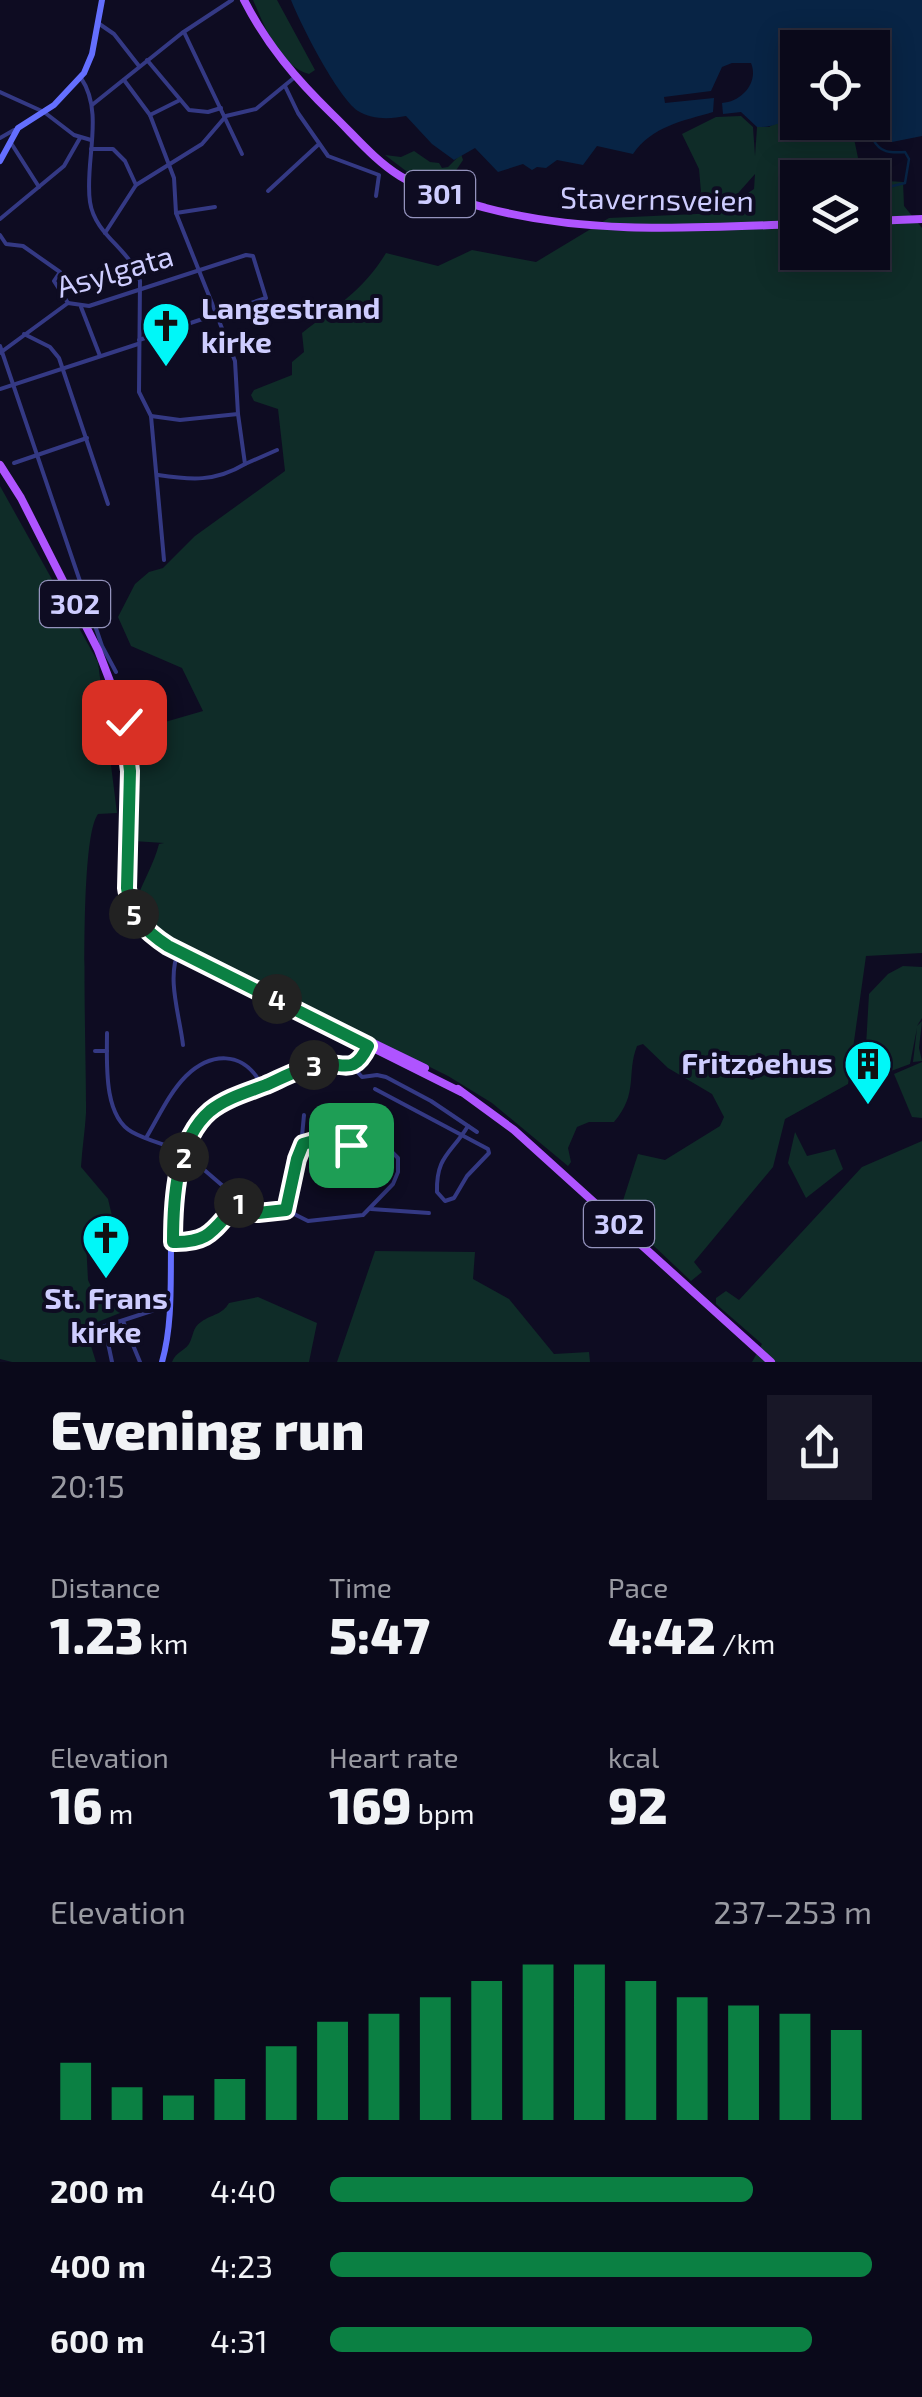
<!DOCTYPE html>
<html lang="en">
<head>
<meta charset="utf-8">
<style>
	body { margin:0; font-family:"Exo 2",sans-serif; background:#181727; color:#f1f3f6; height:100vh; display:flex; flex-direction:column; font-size:38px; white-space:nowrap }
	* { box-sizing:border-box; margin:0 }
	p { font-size:32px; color:#999aa2 }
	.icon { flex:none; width:55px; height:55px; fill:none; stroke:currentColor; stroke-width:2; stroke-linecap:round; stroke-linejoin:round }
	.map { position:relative; height:1362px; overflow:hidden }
	.panel { display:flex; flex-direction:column; background:#0a091a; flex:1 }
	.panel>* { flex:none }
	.fabs { position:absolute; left:780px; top:30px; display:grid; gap:20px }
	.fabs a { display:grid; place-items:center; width:110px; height:110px; border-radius:0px; background:#0a091a; box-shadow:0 5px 25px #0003,0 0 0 2px #2a2a39; font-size:50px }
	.pin { position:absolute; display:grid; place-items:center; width:85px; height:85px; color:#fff; margin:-42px; border-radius:20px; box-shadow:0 5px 15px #0006 }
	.km { position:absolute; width:50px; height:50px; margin:-25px; border-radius:50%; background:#222; color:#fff; font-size:28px; line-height:50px; text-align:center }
	.round { display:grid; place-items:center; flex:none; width:105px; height:105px; border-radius:0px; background:#181727 }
	.summary { display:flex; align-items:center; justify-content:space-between; height:170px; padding:0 50px }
	h1 { font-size:55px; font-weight:800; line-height:75px }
	.figures { display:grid; grid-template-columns:repeat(3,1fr); gap:15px; height:170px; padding:10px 50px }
	.figures div { display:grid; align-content:center }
	.figures b { font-size:50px; font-weight:800 }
	.figures small { font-size:28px; font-weight:400 }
	.figures p { font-size:28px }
	.chart { height:280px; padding:20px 50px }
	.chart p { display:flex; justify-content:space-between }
	.chart svg { width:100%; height:180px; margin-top:10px; stroke:#0b8043; stroke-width:6 }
	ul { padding:0 50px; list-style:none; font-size:32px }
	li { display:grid; grid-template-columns:160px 120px 1fr; align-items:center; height:75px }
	li i { height:25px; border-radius:12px; background:#0b8043 }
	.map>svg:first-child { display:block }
	.green { fill:#0f2c28 }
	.water { fill:#082445 }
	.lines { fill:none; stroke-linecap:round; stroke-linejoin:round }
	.stream { stroke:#082445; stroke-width:2.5 }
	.street { stroke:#343984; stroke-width:4 }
	.secondary { stroke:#646fff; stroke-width:6 }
	.primary { stroke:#af54ff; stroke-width:8 }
	.route-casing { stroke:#fff; stroke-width:20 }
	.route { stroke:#0b8043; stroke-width:12 }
	.labels { text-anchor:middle; stroke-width:8; stroke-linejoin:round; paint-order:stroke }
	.shield { fill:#0e0c22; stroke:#9493bd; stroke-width:2.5 }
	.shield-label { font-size:28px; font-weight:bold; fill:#cecdff }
	.street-label { font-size:30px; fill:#cecdff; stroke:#0e0c22 }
	.poi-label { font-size:30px; font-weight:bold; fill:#cecdff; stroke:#0e0c22; text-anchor:start }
</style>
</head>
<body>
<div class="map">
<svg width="922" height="1362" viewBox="0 0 922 1362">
	<rect width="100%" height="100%" fill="#0e0c22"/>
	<g class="green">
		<path d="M253,0H277L315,70L309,74C279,66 264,25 253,0Z"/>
		<path d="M741,116L753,127L755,156L757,127H769L780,120L852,129L862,177L798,178V252H872L873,180L903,182L904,206L922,228V953L866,956L848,1084L785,1119L773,1167L694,1262L702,1272L691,1281L619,1213L638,1154L665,1160L720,1126L724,1117L712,1094L668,1068L643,1044L637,1046C626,1074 639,1093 614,1122H589L577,1127L568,1148L571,1162L568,1166L492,1103L448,1076L166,936L145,919L136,901C143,881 154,864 159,844L164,843L133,841L134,731L203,711L182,668L131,646L118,617L135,584L149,572L163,568L195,536L285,471L278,409L254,401L251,395L254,390L292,375V362L304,352L302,333C335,307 364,290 386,253L438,266L472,250L536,262L609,218L718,213L754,189L755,174L732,200L698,209L694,200L701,192L699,169L682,134L716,117Z"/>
		<polygon points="414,151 430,162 439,163 442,168 448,167 461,154 463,160 445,187 410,174 385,155 401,157"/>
		<path d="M0,486L98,662L117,813L98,814C77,842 87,1064 86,1113C85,1131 82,1149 81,1167L108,1199L112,1216L91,1228L86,1241L88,1280L94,1293L125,1311L90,1325L86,1330L96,1362H12L0,1359Z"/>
		<polygon points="903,966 922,967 922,1018 917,1026 922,1021 919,1048 922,1061 913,1062 917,1028 910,1064 864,1081 869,994 888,974"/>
		<polygon points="922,1062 922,1118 912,1117 894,1074"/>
		<polygon points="795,1132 807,1156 835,1149 843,1169 806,1198 788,1163"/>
		<polygon points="922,1141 922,1362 752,1362 762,1344 716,1304 716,1298 726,1291 739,1300 862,1167"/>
		<polygon points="375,1251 475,1252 473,1279 509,1299 554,1354 589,1352 590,1362 337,1362"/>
		<path d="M258,1297L317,1323L309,1362H172C176,1352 183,1352 189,1344C194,1335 192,1328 201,1322C212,1314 222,1315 229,1303Z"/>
	</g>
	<path class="water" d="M291,0H922V136L892,142L873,139V126L862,123L852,129L819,123L872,122V48H798L797,121C780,120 773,128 757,127L741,112L723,114L722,103C742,102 759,82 751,63H732L722,67L711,91L664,97L665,103L714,98L713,112C683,121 652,126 633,154L597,146L583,165L557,160L546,168L537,167L532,170L523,164L498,172L475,148L454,160L432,144L406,116C391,119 372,120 358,111C337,96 301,25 291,0Z"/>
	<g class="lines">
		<path class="stream" d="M872,191L905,183L909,159L905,152C890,153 880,153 873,139"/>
		<g class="street">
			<polyline points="98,23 114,34 139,66"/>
			<polyline points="184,32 242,154"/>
			<polyline points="147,60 189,110 208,112 221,108"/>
			<path d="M81,78C105,113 84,163 90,202C95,236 132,250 140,281L139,392L151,416L164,560"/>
			<polyline points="124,80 150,115 174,178 176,213 235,361 238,414"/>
			<polyline points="285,86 298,113 328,156 379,175 376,196"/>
			<polyline points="0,92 44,112 74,135 91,140"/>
			<polyline points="92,105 182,33 232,0"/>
			<polyline points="150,115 180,100"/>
			<polyline points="0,138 14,130"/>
			<polyline points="11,143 39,187"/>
			<polyline points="91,149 113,149 125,161 136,185"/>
			<polyline points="268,191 319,144"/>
			<polyline points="176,213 215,207"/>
			<polyline points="0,219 64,166 80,138"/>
			<polyline points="105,233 136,185 202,144 226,116 256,109 295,77"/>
			<polyline points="0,235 6,244 23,246 60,272 54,281 68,303"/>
			<polyline points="81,307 100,356"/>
			<polyline points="24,334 50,347 59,358 108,504"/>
			<polyline points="0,346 102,646 116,672"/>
			<polyline points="0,353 68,303 89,306 246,255 253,256 266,298 139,340"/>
			<polyline points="0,389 138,344"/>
			<path d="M151,416L180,420L238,414L245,464C215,482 191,480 158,475"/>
			<polyline points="14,463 87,438"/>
			<polyline points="245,464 277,450"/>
			<path d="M179,951C166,977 180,1017 183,1045"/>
			<path d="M107,1033C107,1062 103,1116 132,1132C148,1141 168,1145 185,1153"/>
			<polyline points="95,1051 107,1051"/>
			<polyline points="353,1067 362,1077 377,1075 386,1077 431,1101 477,1132"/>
			<path d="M375,1089L488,1149L489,1153L467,1176L454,1198L445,1201L437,1192C436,1156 451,1154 468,1126"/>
			<path d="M146,1138C158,1118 169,1093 186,1076C211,1052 242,1051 260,1082"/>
			<polyline points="301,1147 304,1115"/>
			<polyline points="195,1162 252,1211 263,1213 286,1210 308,1221 363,1215 393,1184 398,1172 398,1158 389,1149 317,1140 307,1142 297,1159 286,1210"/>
			<polyline points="371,1209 429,1213"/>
			<path d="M173,1241C211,1243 214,1229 238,1203"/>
			<polyline points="123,1321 140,1362"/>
			<polyline points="93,1330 170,1305"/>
			<polyline points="112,1362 108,1343 131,1334"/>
		</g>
		<g class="secondary">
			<polyline points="0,161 18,128 54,105 84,73 92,54 102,0"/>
			<path d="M162,1362C183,1288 154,1197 195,1129C211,1102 283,1073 314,1065C327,1062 339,1070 351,1066C362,1062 366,1052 370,1043"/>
		</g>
		<g class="primary">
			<path d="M244,0C267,45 296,79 332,114C354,135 374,160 400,176C426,192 457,200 486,208C589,235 692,228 798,224"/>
			<polyline points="872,221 922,219"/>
			<path d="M0,465L21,498L98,650L121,710L130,761L127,888C130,921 152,937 179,951L461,1092"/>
			<polyline points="357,1035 425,1068"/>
			<polyline points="458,1089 514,1130 771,1362"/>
		</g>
	</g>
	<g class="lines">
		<g class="route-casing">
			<path id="route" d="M124,722L130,771L127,888C130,916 145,931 168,946L368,1046C353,1078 342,1060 317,1065C300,1068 282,1078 266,1085C248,1092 226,1098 210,1111C176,1140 173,1200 173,1242C211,1243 213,1229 238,1203L258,1213L286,1210L297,1159L303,1144L317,1140L351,1145"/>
		</g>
		<use href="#route" class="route"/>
	</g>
	<defs>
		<g id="church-pin" transform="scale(2.5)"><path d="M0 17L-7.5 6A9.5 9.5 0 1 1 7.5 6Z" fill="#00f7f8" stroke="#0e0c22"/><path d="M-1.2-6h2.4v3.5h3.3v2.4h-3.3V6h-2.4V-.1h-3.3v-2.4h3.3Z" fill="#111"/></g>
		<g id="building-pin" transform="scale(2.5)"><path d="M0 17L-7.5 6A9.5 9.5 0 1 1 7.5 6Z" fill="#00f7f8" stroke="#0e0c22"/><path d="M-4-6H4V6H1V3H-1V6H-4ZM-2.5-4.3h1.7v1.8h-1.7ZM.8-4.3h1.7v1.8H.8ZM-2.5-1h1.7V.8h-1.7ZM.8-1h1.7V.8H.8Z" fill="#111"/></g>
	</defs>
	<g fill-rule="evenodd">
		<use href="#church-pin" x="166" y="326"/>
		<use href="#building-pin" x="868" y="1064"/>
		<use href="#church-pin" x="106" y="1238"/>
	</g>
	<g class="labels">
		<g class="shield">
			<rect x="405" y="171" width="70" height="46" rx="8"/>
			<rect x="40" y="581" width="70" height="46" rx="8"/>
			<rect x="584" y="1201" width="70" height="46" rx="8"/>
		</g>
		<g class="shield-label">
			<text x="440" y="204">301</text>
			<text x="75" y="614">302</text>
			<text x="619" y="1234">302</text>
		</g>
		<g class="street-label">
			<text transform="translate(657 200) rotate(1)" y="10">Stavernsveien</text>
			<text transform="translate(115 272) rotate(-16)" y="10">Asylgata</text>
		</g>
		<g class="poi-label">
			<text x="201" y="319">Langestrand<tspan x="201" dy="34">kirke</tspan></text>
			<text x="833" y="1074" text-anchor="end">Fritzøehus</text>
			<text x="106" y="1309" text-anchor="middle">St. Frans<tspan x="106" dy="34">kirke</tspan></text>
		</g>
	</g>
</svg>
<div class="fabs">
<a><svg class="icon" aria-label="locate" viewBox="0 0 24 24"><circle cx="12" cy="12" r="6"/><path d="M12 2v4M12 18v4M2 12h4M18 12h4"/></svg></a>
<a><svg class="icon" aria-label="layers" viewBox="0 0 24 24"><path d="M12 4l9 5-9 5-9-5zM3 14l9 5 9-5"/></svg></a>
</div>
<div class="pin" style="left:351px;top:1145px;background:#1e9e55"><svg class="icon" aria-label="arrive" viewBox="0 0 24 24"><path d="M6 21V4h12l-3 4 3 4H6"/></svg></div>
<div class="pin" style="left:124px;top:722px;background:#d93025"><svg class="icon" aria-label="check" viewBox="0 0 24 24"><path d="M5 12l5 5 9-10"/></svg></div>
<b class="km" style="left:239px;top:1203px">1</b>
<b class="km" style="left:184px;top:1157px">2</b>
<b class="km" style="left:314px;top:1065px">3</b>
<b class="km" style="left:277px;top:999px">4</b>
<b class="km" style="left:134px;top:914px">5</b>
</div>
<section class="panel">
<div class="summary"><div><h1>Evening run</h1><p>20:15</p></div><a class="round"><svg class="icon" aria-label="share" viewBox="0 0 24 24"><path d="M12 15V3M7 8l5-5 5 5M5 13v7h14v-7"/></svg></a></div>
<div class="figures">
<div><p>Distance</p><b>1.23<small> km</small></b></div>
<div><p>Time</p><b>5:47</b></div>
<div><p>Pace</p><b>4:42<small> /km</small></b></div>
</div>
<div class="figures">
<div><p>Elevation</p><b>16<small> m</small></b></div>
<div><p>Heart rate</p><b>169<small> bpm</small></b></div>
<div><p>kcal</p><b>92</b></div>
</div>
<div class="chart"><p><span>Elevation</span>237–253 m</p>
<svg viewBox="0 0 160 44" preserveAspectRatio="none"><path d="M5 44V30M15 44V36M25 44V38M35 44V34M45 44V26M55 44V20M65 44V18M75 44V14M85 44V10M95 44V6M105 44V6M115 44V10M125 44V14M135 44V16M145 44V18M155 44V22"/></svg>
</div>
<ul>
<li><b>200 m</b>4:40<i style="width:78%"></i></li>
<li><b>400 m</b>4:23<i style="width:100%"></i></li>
<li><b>600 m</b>4:31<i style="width:89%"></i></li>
</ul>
</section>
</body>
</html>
